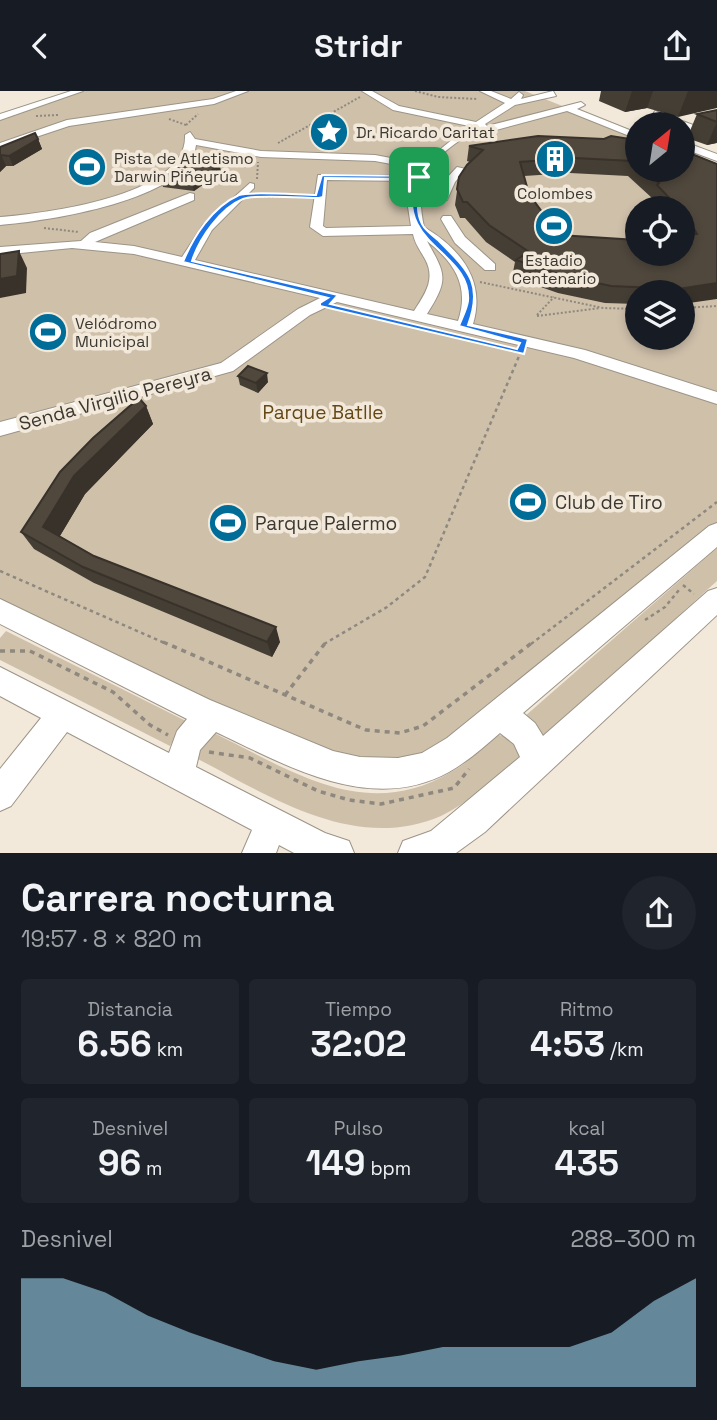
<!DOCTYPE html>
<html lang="es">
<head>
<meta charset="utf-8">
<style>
	body { margin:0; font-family:"Space Grotesk",sans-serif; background:#20242c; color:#f1f3f6; height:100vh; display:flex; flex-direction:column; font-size:26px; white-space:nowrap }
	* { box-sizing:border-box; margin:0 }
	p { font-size:23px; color:#9ea1a6 }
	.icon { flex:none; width:38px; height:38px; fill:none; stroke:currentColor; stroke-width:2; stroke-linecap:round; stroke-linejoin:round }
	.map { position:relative; height:762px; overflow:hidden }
	.sheet { display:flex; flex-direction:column; background:#171b24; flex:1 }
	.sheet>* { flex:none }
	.needle { width:46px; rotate:30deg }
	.tools { position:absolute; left:625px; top:21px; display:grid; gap:14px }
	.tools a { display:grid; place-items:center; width:70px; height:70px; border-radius:50%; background:#171b24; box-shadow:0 4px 10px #0003; font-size:35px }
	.pin { position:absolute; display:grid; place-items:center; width:60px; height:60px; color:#fff; margin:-30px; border-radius:14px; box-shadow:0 4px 10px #0006 }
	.round { display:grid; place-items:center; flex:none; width:74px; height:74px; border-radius:37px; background:#20242c }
	.summary { display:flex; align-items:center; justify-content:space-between; height:119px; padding:0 21px }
	h1 { font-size:38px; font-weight:700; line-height:52px }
	.metrics { display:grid; grid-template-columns:repeat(3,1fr); gap:10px; height:119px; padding:7px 21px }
	.metrics div { display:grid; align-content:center; border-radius:7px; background:#20242c; text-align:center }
	.metrics b { font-size:35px; font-weight:700 }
	.metrics small { font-size:19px; font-weight:400 }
	.metrics p { font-size:19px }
	.chart { height:196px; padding:14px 21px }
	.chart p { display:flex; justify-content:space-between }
	.chart svg { width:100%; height:126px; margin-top:7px; fill:#85b7cc; opacity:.7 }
	header { display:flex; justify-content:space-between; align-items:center; height:91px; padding:0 21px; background:#171b24; font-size:32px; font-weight:700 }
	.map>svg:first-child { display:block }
	.green { fill:#cfc0aa; fill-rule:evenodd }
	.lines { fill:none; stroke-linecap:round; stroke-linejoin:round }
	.minor-casing { stroke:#9c9487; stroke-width:2 }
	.path-far2 { stroke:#8f887f; stroke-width:2; stroke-dasharray:2 2; stroke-linecap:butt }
	.path-far1 { stroke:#8f887f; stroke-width:2.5; stroke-dasharray:3.5 3.5; stroke-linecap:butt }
	.path { stroke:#8f887f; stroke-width:3.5; stroke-dasharray:5 5; stroke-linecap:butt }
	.minor { fill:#fff; fill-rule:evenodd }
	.wall { fill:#453e34; fill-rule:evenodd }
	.shaded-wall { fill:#38322b }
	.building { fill:#50483d; stroke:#38322b; stroke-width:2 }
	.route { fill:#1a73e8; stroke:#fff; stroke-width:2; fill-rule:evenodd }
	.labels { text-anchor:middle; stroke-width:7; stroke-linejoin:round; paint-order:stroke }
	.far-poi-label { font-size:16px; fill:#3b3832; stroke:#f3e9db; text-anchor:start }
	.street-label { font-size:19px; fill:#3b3832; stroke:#f3e9db }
	.park-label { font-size:19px; fill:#644816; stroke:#f3e9db }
	.poi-label { font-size:19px; fill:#3b3832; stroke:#f3e9db; text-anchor:start }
</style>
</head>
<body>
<header><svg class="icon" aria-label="back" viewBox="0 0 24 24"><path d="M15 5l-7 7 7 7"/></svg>Stridr<svg class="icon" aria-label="share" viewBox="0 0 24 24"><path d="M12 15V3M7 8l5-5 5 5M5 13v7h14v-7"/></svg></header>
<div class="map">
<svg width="717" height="762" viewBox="0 0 717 762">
	<rect width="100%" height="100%" fill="#f3e9db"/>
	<g class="green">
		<path d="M79,0H525L637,45V79L717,77V442L458,658L371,683L0,520V26ZM637,117H682V163H637ZM637,201H682V247H637Z"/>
		<polygon points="717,457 717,490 543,647 524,626"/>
		<polygon points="6,540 186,630 170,655 0,569 0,547"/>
		<path d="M214,642C292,680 366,732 451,681C468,672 483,656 497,644L511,645L520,661L519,668C494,688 470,711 441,725C355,762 271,706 196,667L195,653Z"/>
	</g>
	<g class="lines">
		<g class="minor-casing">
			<g id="minor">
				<polygon points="71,0 83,0 0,29 0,23"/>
				<polygon points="236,0 248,0 214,13 69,35 0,58 0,52 67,29 213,8"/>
				<path d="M362,0H372L399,15L476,31L505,12L480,0H491L511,8L519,1L523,4L521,8L553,0L556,5L515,14L485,33L487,35L581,11L585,14L577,18L637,42V48L567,20L485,42L479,37C435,65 412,80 424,136C461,158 486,190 473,233L585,259L717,301V313L574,267L337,211L310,224L233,280L0,345V331L221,272L298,218L320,207L134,163L72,157L0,164V156L81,150L90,142L190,102L194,103V109L95,151L134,155L182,166L203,134L250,92L254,93V97L212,139L195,169L414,220C425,203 436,188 425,168C420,159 415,153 413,143L323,145L310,136L318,84H414L418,78L375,70L261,66L196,54C190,110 45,130 0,134V126C46,122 188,105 185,44L190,41L195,48L261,60L375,64L422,73L469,35L393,19ZM327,89L411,90L408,116L411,135L326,137L323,135ZM427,150C454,171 470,195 458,230L427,223C449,188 446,184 427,150Z"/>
				<polygon points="655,20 696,35 717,29 717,35 696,41 682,36 682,33 652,25"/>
				<polygon points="682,50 717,63 717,70 682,57"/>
				<polygon points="457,76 466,78 455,91 447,109 439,109 444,90"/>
				<polygon points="443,125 451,125 465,146 495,173 495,179 485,179 455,152 441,128"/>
				<path d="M717,432V456L523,622L535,632L543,645L708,500L717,497V524L485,741L456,762H398L403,750L431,740L520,666L514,653L500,642C484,656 468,670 449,681C371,724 288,675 216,641L200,659L196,676L325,742L349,750L354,762H294L279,754L276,762H242L252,739L67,641L11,715L0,720V678L41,627L0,605V576L169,662L177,640L187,628L0,533V508L210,609L333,660L360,666L398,667L422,662L447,647L709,435Z"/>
			</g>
		</g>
		<g class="path-far2">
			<polyline points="415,0 438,6 477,8"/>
			<polyline points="36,25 58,24"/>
			<polyline points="169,28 186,34"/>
			<polyline points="186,34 198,23"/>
			<polyline points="278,52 360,6"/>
			<polyline points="257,88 258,71"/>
			<polyline points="256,106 309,105"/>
			<polyline points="44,137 79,141"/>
			<polyline points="480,191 603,217 637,218"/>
			<polyline points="682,217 717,215"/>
			<polyline points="537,224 554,206"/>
			<polyline points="537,225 600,217"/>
		</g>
		<g class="path-far1">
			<polyline points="0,480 167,553"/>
			<polyline points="683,494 694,503"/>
			<polyline points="645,529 665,516 679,499"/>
			<polyline points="324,553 387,516 425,486 520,263"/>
			<polyline points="531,553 717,411"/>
		</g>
		<g class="path">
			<polyline points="163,551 366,639 400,642 423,635 533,551"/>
			<polyline points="0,560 30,560 113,601 150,634 168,644"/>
			<polyline points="285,604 326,551"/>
			<polyline points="209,661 250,667 318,700 349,709 381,713 454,697 469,678"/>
		</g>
		<use href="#minor" class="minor"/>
	</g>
	<g class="wall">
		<polygon points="601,0 717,0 678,26 647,17 625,21 599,10"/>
		<polygon points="717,19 717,52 707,54 687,47 697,23"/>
		<polygon points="38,48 42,58 13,75 6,75 0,81 0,56"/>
		<path d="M637,49V79H682L717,73L682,201H637V213L605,212L558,202L512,186L515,171L486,151L465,127H460L455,114L459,86L470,71L467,70L469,55ZM570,82L628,85L652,107L651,110L658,117H682V163L559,144L529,103L524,85Z"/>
		<polygon points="221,81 194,100 163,96 161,88"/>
		<polygon points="238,285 268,291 258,302 240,294"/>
		<polygon points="146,315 153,333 85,403 60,445 94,465 280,551 272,566 94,492 34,458 21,441"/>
	</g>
	<g class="shaded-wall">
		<polygon points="632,0 653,0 647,17 625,21"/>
		<polygon points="688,0 717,0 717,17 678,26"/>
		<polygon points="717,31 717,50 716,52 707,54"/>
		<polygon points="38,48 42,58 13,75 9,65"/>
		<polygon points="1,64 6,75 0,81 0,65"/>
		<polygon points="220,74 221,81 194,100 192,92"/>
		<polygon points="19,160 27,177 26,202 0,207 0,188"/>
		<polygon points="717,192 717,208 682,213 682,201 677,201 678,198"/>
		<polygon points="267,282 268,291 258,302 256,292"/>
		<polygon points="146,315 153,333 85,403 55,453 43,436 74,385"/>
		<polygon points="276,536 280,551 272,566 267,551"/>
	</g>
	<g class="building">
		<polygon points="717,19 717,31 697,23"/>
		<polygon points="35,42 38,48 9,65 1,64 0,65 0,56"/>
		<polygon points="538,45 604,48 611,45 637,49 637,74 633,70 574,67 520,71 529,103 559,144 637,149 637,163 682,163 682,145 697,143 682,117 679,114 674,112 657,94 659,92 643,79 682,79 682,59 717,73 717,192 678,198 611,195 564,185 516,169 529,161 489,134 467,111 463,111 457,98 459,86 467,74 483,59 469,55"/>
		<polygon points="191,69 220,74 192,92 161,88"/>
		<polygon points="19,160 17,185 0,188 0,163"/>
		<polygon points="248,275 267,282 256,292 238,285"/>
		<polygon points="139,307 146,315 74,385 43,436 94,465 276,536 267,551 83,476 21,441 60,381 93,347"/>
	</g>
	<path class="route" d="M322,84L421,85C420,100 414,118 422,133C425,139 433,145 438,149C467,179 484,191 468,234L528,248L524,263L320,215V212L328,207L183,171C193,146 212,116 239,104C250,100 301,104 316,104ZM325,87L415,88C395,156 472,160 468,210C467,218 462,227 459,235L520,252L517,258L330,213L338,204L192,170C199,148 220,117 243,108C254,103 304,107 319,107L323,106Z"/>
	<defs>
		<g id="sight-disc" transform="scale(2.0125)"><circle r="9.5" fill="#006d99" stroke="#f3e9db"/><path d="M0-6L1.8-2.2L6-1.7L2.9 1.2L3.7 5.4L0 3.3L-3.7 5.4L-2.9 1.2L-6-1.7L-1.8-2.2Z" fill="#fff"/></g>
		<g id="building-disc" transform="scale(2.0125)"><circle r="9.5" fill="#006d99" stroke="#f3e9db"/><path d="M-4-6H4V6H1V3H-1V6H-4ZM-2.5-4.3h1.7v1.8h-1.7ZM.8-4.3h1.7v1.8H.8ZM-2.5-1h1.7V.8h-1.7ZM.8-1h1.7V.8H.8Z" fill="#fff"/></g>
		<g id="stadium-disc" transform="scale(2.0125)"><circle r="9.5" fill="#006d99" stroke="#f3e9db"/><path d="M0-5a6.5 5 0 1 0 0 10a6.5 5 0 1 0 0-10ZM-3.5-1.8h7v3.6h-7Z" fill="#fff"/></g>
	</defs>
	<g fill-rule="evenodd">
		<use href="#sight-disc" x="329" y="41"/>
		<use href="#building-disc" x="555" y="68"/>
		<use href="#stadium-disc" x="87" y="76"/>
		<use href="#stadium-disc" x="554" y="135"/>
		<use href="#stadium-disc" x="48" y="241"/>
		<use href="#stadium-disc" x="528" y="411"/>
		<use href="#stadium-disc" x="228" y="432"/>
	</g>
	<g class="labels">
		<g class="far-poi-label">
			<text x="356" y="47">Dr. Ricardo Caritat</text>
			<text x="114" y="73">Pista de Atletismo<tspan x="114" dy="18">Darwin Piñeyrúa</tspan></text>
			<text x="555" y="108" text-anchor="middle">Colombes</text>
			<text x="554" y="175" text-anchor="middle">Estadio<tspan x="554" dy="18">Centenario</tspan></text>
			<text x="75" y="238">Velódromo<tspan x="75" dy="18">Municipal</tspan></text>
		</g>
		<g class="street-label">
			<text transform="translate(115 307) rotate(-15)" y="7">Senda Virgilio Pereyra</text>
		</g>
		<g class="park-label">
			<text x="323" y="328">Parque Batlle</text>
		</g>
		<g class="poi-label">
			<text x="555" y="418">Club de Tiro</text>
			<text x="255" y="439">Parque Palermo</text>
		</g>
	</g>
</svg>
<div class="tools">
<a><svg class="needle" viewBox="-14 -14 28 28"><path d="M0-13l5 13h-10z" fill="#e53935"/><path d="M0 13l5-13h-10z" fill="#9ea1a6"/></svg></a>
<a><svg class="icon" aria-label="locate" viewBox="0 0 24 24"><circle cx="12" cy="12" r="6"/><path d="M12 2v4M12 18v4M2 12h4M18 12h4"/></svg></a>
<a><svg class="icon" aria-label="layers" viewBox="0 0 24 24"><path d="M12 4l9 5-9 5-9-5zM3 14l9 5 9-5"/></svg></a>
</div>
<div class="pin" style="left:419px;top:86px;background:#1e9e55"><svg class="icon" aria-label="arrive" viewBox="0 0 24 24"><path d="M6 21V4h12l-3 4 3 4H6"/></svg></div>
</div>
<section class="sheet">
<div class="summary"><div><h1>Carrera nocturna</h1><p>19:57 · 8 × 820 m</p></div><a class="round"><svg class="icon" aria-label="share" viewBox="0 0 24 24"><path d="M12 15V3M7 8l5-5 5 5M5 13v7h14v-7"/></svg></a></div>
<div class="metrics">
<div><p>Distancia</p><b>6.56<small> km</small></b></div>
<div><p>Tiempo</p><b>32:02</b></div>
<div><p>Ritmo</p><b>4:53<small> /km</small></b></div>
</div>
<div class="metrics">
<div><p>Desnivel</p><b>96<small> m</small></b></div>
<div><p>Pulso</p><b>149<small> bpm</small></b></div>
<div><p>kcal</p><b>435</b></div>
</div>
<div class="chart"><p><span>Desnivel</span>288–300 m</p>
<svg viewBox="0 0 160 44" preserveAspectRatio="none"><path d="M0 44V6L10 6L20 11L30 19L40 25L50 30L60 35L70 38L80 35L90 33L100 30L110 30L120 30L130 30L140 25L150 14L160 6V44z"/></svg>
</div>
</section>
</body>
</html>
